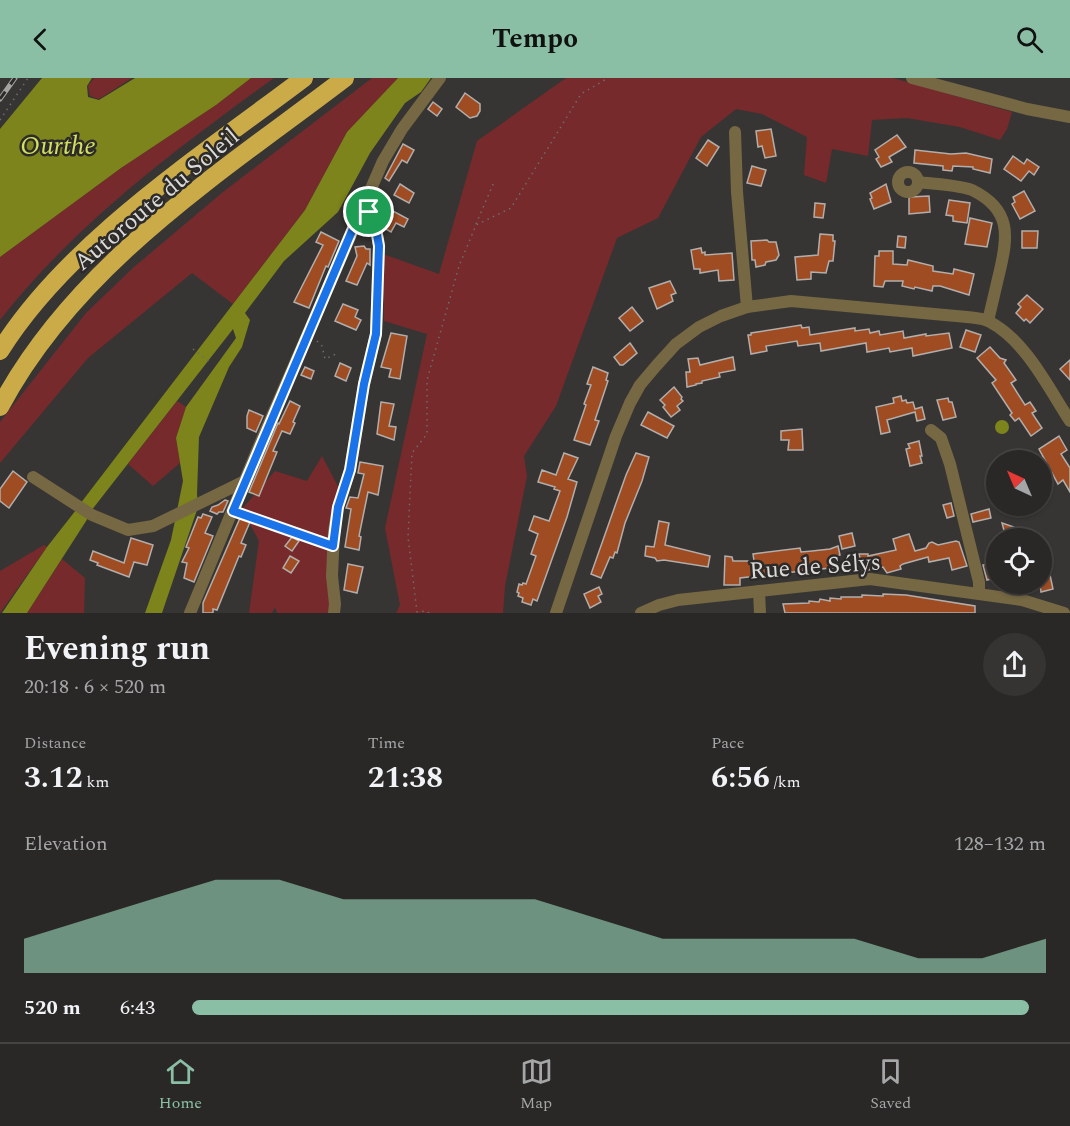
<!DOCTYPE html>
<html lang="en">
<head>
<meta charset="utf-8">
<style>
	body { margin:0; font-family:Spectral,serif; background:#353432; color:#f1f3f6; height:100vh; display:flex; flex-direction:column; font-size:22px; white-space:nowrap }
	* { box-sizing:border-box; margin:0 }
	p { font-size:20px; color:#a5a6a7 }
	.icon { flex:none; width:33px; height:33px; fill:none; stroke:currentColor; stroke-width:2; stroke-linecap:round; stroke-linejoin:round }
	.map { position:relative; height:535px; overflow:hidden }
	.details { display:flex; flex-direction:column; background:#292826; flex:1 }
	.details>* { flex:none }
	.needle { width:39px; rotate:316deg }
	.tools { position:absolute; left:986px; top:372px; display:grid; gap:12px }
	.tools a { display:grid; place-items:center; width:66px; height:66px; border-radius:50%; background:#292826; box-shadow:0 2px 4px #0004,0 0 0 2px #454443; font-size:30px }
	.pin { position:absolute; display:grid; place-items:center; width:51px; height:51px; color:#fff; margin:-26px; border:3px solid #fff; border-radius:50%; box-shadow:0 2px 6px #0007 }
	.round { display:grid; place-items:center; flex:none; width:63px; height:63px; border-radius:32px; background:#353432 }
	.head { display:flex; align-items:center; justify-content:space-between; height:102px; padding:0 24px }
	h1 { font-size:33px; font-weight:700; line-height:45px }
	.stats { display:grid; grid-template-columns:repeat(3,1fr); gap:9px; height:102px; padding:6px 24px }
	.stats div { display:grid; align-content:center }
	.stats b { font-size:30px; font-weight:700 }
	.stats small { font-size:16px; font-weight:400 }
	.stats p { font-size:16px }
	.chart { height:168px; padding:12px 24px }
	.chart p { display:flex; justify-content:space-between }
	.chart svg { width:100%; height:108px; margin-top:6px; fill:#8abfa5; opacity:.7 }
	ul { padding:0 24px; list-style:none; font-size:20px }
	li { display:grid; grid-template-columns:96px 72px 1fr; align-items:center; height:45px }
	li i { height:15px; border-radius:8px; background:#8abfa5 }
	header { display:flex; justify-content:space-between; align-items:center; height:78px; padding:0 24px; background:#8abfa5; color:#111; font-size:27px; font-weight:700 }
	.menu { display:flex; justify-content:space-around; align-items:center; height:84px; border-top:2px solid #454443; background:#292826; font-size:16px; color:#a5a6a7 }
	.menu a { display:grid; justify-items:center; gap:3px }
	.menu .selected { color:#8abfa5 }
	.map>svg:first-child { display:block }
	.green { fill:#772a2c }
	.water { fill:#7c841b }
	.building { fill:#9f4c23; stroke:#b1aeac; stroke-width:1.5 }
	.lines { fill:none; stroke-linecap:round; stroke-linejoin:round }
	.path { stroke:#6e6c6a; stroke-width:1.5; stroke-dasharray:1.5 4.5; stroke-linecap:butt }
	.minor { stroke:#756843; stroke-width:12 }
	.highway { stroke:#cbab48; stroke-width:18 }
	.rail-casing { stroke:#a4a3a1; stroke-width:5 }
	.rail { stroke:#2d2b29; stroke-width:3; stroke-dasharray:9; stroke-linecap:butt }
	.route-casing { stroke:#fff; stroke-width:12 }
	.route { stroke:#1a73e8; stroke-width:8 }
	.labels { text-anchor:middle; stroke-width:5; stroke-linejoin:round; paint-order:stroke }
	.street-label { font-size:24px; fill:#dbdad9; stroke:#2d2b29 }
	.water-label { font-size:26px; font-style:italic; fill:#d4e05f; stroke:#2d2b29 }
</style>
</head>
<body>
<header><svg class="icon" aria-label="back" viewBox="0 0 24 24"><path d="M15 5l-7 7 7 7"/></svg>Tempo<svg class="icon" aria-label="search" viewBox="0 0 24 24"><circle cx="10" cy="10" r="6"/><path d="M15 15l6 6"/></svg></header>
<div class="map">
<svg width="1070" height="535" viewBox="0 0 1070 535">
	<rect width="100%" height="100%" fill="#373533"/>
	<g class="green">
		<polygon points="94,0 132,0 99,21 90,18 88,8"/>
		<path d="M251,0H274C175,72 76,145 0,242V179L121,90L216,27Z"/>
		<polygon points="372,0 398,0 347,54 305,132 233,226 192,195 88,280 0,385 0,344 86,235 134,189 223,114"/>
		<polygon points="566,0 893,0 1012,34 1007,51 1000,62 960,49 907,40 872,42 868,78 832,71 826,105 804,97 807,59 762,36 736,31 701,59 658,140 617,160 556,328 524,378 527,398 505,508 503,535 396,535 400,527 385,450 427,256 384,243 383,176 439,196 477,63"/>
		<polygon points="177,323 186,329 176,360 180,385 153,408 128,386"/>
		<polygon points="322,378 342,416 334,535 277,535 275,529 272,535 249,535 259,463 242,431 275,393 307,403"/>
		<polygon points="44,467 47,469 0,535 0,493"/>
		<polygon points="62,481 85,500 84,535 27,535"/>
	</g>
	<g class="water">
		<polygon points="42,0 92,0 87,8 88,19 99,22 135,0 251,0 216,27 121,90 0,179 0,51"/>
		<polygon points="398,0 431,0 421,14 405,25 370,75 338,134 284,183 245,235 250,242 242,269 229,289 199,359 197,416 198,429 162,535 145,535 171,462 183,403 176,360 186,329 236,260 233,251 91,433 80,426 305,132 347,54"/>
		<circle cx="1002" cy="349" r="7"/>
		<polygon points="76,432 88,440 27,535 2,535 47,469"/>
	</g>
	<g class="building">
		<polygon points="465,15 480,26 480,33 477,38 470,40 456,29"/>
		<polygon points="433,24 442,31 437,38 428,31"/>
		<polygon points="771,51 776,78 765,80 762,68 758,69 756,53"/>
		<polygon points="897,57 906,69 889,79 892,84 881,89 876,81 879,79 875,72"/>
		<polygon points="708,62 719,69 707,88 696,80"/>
		<polygon points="403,66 414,72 407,85 402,82 389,103 385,100"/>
		<polygon points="915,72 951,76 966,75 992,81 990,95 973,91 973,89 953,88 952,93 943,92 943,88 914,85"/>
		<polygon points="1013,78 1024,86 1027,81 1039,89 1034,97 1029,93 1021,103 1004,91"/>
		<polygon points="752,88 766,92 761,108 747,105"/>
		<polygon points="400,106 414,115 409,125 394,117"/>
		<polygon points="886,106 891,124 874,131 870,121 872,120 870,115"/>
		<polygon points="1024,113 1035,133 1020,141 1012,126 1015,124 1013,119"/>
		<polygon points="929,118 930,134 909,136 909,119"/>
		<polygon points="949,122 970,125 967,145 953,143 953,138 946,137"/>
		<polygon points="815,125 825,126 823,140 814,139"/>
		<polygon points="391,132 408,141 404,149 396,145 391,154 384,150 383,146"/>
		<polygon points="970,140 992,145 987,169 965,166"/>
		<polygon points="1022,153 1038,153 1037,170 1022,170"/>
		<polygon points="321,154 339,163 328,189 326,188 309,230 294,224 323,167 316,164"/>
		<polygon points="820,156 833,157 833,163 835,163 833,183 829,183 826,195 811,194 811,201 797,202 795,179 818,177"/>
		<polygon points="898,158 906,159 905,170 897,169"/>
		<polygon points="767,162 769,164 776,164 779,177 776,182 766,184 765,187 756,189 755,182 752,182 751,163"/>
		<polygon points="364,168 366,171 370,171 370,187 367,185 357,207 346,203 357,178 355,169"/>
		<polygon points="701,170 702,175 705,174 705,177 732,175 734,202 719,203 718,192 700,195 700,191 694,191 691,172"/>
		<polygon points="879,173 893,173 893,186 907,187 908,182 933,188 933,193 953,196 954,191 974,196 969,217 940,208 933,208 932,213 915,209 914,211 902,208 903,203 885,203 883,209 874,208 875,178 879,178"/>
		<polygon points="670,203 676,215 671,217 673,223 657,231 649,210"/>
		<polygon points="1027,217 1043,231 1030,245 1026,241 1024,243 1016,235 1021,229 1018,226"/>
		<polygon points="343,226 358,232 355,239 361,242 356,252 335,243"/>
		<polygon points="632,229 643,243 630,253 619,240"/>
		<polygon points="801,247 802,250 809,249 810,257 855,250 855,253 869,251 870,255 879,253 880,257 903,253 904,260 926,256 926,258 949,255 952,270 913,278 912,270 890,274 889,270 867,274 866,265 821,273 820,265 798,268 797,263 766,268 767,273 751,276 748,257 751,257 751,255"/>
		<polygon points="966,252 981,257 975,274 960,269"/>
		<polygon points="391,255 407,258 400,301 389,299 391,291 381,289"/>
		<polygon points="630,265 637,275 623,287 620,287 614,279"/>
		<polygon points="990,269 1000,280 1006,282 1004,285 1016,302 1011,305 1025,327 1030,324 1036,333 1032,335 1042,350 1031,358 1019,340 1015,343 1010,337 1012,335 992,305 996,302 977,280"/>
		<polygon points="733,279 735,292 719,295 720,299 702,303 702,305 696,306 696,307 687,309 686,294 690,294 688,281 698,280 700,287"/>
		<polygon points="1070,282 1070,302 1060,291"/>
		<polygon points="340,285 351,290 346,303 335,298"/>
		<polygon points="305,289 314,293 311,301 301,297"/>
		<polygon points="593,289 608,295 606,302 608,303 595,342 599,343 590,367 574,362 586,327 584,326 591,307 587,306"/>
		<polygon points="674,309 682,319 681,321 683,323 677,328 680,332 671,339 663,329 665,327 660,322"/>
		<polygon points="901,318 902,323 906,322 907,325 913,324 915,331 922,329 925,341 917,343 915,334 887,342 890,354 881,356 876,329 894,325 893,320"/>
		<polygon points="948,320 949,324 952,324 956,339 943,342 937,322"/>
		<polygon points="290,323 300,328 293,344 295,345 290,356 282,353 273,373 277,374 259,418 249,414 278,345 279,346"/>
		<polygon points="381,324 394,326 389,348 396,349 394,362 377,356"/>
		<polygon points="249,332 263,338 256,354 247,350 247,338"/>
		<polygon points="648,334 674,348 667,360 641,347"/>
		<polygon points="802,351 803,372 788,372 789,362 781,362 781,353"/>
		<polygon points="1059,358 1067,372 1061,376 1070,390 1070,414 1063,402 1058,406 1039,371"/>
		<polygon points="919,363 922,378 920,378 922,385 910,388 906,371 910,370 908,366"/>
		<polygon points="564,375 578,380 568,401 577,404 567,439 537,523 533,521 531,527 522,524 523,520 518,518 519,515 517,514 519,506 522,507 523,505 526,506 536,478 531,476 538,456 529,452 534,438 549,443 560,413 554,411 555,409 538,404 542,392 556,397"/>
		<polygon points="636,375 649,379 642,403 625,445 617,475 615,474 613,480 610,479 601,500 591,496 626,397"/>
		<polygon points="360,384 383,388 378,417 368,414 359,458 361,459 359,472 345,469 351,431 346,430 350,419 358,420 364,396 358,395"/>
		<polygon points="13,393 27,404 9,430 0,423 0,411"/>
		<polygon points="225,422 228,423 223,434 219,434 217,436 210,433 212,429 218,427"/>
		<polygon points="951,425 954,438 947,440 943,427"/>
		<polygon points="989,431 991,440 973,444 971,436"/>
		<polygon points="203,436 212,439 205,455 213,458 194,504 184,500 187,485 182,484 189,470 186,469 198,439 201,440"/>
		<polygon points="240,440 250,444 241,465 246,467 241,479 239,478 217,532 213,531 213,535 203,535 203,525"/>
		<polygon points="659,443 669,445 665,467 710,478 708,489 664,482 657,483 655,480 645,478 646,468 654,469"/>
		<polygon points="1002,445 1014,449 1017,460 1006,460"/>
		<polygon points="852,455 855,468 842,471 839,458"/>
		<polygon points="909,456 915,473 926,470 929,465 932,464 938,467 956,463 959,464 967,488 952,492 949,480 929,484 928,479 903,486 900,488 901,491 887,495 883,489 863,493 859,476 868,476 868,478 896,472 893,461"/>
		<polygon points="292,459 299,463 292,473 285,468"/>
		<polygon points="131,460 153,467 147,487 134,484 129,499 97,487 98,485 90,482 93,473 124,485"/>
		<polygon points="838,468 840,477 837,478 839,489 740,500 740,507 724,507 725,478 732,479 733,483 754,483 753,476 800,470 801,474 812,473 830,471"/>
		<polygon points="290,478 299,483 291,495 283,490"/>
		<polygon points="992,485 993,491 996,490 996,500 987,502 983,487"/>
		<polygon points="348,486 363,489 357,515 344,512"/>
		<polygon points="1050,497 1053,511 1041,514 1040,506 1041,500"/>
		<polygon points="599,509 602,516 598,518 601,524 590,530 584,516"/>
		<polygon points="883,516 906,517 975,528 975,535 785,535 783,526 809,525 809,523 819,524 820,521 830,523 830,520 841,521 841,519 862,519 862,517 883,518"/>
	</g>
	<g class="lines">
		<g class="path">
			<polyline points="0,42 28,0"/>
			<polyline points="476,146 494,104"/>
			<polyline points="317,263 322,268 325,281 336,276"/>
			<polyline points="193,271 210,284"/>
			<polyline points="242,436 322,465"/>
			<polyline points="429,535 426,533 417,534 408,459 412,375 427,356 427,302 459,188 476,147 511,130 581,16 608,0"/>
		</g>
		<g class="minor">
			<polyline points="912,0 1027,31 1070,39"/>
			<polyline points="735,54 737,114 747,229"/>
			<circle cx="908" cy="104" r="10"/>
			<path d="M918,104C932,106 963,107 974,113C1011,132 1008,158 1000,192C996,209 992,226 988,243"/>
			<polyline points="931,352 941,360 950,386 979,504 979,515"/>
			<polyline points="33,399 92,437 128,452 153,448 245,403"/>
			<polyline points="759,513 760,535"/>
			<polyline points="190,535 262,361 383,83 402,51 440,0"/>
			<polyline points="334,535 335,526 332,498 334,453 338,429 350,392 364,306 376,256 379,167 376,151 369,134 363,127"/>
			<path d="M556,535L616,358L630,325L640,307L656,288L676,266L699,249L721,238L747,229L791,223L967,239C975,240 984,240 990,244C1026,263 1049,311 1070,343"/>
			<polyline points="641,535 659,527 678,522 870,501 1022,522 1064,535"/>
		</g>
		<g class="highway">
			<path d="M0,273C68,164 202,77 304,0"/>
			<path d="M0,329C76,186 219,96 345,0"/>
		</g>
		<g class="rail-casing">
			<polyline id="rail" points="0,21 15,0"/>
		</g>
		<use href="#rail" class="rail"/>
	</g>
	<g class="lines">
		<g class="route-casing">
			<polygon id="route" points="363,127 369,134 376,151 379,168 376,256 364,306 350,392 338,429 333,468 233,433"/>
		</g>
		<use href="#route" class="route"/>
	</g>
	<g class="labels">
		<g class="street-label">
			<text transform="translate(156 121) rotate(-40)" y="8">Autoroute du Soleil</text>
			<text transform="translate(815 488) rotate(-4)" y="8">Rue de Sélys</text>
		</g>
		<g class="water-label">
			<text x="58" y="76">Ourthe</text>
		</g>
	</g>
</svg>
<div class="tools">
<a><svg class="needle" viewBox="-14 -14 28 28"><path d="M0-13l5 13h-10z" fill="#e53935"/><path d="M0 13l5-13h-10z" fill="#a5a6a7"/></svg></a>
<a><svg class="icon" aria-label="locate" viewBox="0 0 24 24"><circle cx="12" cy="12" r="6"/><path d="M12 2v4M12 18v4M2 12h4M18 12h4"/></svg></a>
</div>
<div class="pin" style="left:369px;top:134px;background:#1e9e55"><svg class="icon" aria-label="arrive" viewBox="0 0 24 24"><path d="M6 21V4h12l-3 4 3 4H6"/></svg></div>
</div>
<section class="details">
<div class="head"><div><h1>Evening run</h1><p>20:18 · 6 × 520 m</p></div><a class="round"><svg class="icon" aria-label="share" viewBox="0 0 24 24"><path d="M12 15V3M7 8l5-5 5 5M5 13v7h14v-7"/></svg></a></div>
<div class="stats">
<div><p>Distance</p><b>3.12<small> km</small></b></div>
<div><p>Time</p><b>21:38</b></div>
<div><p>Pace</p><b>6:56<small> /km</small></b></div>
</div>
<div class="chart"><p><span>Elevation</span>128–132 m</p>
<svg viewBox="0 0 160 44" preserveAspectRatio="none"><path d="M0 44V30L10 22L20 14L30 6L40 6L50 14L60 14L70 14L80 14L90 22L100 30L110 30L120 30L130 30L140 38L150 38L160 30V44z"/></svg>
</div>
<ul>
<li><b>520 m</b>6:43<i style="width:98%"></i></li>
</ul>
</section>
<nav class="menu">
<a class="selected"><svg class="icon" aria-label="home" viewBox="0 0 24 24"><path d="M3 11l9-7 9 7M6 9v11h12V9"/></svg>Home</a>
<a><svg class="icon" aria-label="map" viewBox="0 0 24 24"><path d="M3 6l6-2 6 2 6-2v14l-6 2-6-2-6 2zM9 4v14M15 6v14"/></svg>Map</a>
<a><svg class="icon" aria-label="saved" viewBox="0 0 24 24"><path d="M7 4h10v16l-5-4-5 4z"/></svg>Saved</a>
</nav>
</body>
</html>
